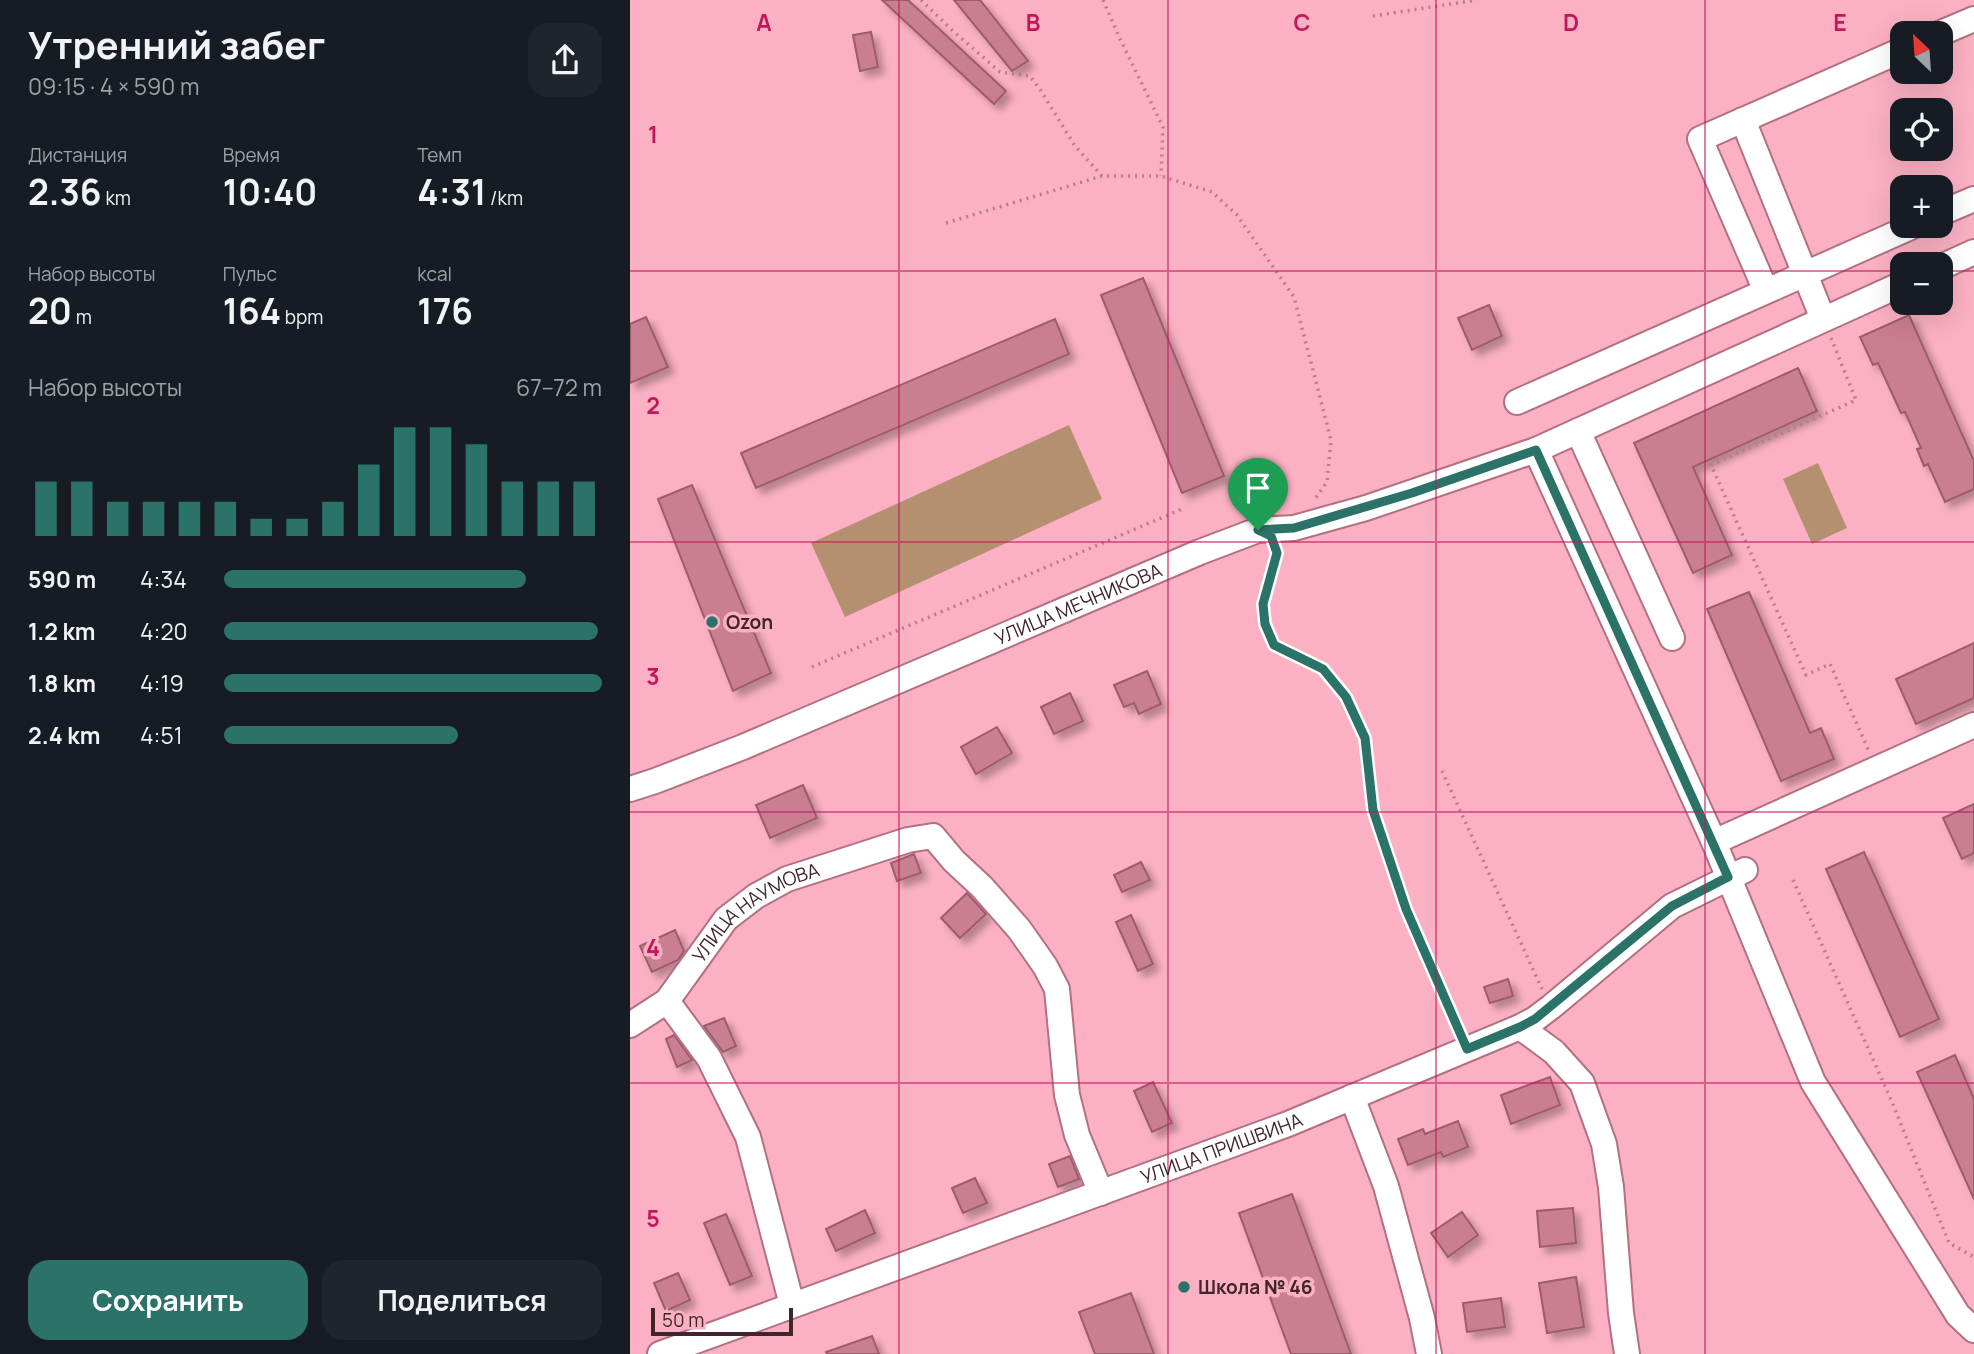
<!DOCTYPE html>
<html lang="ru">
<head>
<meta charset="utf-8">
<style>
	body { margin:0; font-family:Manrope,sans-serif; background:#20242c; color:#f1f3f6; height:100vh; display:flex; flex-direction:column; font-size:26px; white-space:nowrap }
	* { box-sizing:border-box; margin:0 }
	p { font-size:23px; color:#9ea1a6 }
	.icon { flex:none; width:38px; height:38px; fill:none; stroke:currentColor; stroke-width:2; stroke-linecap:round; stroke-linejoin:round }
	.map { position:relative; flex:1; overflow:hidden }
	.panel { display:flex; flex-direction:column; background:#171b24; width:630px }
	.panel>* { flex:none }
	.needle { width:46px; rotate:335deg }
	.fabs { position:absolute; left:1260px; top:21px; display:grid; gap:14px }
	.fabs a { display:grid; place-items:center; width:63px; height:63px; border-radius:14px; background:#171b24; box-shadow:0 7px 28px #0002; font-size:35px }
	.scale { position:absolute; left:21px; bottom:18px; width:142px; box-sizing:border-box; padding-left:7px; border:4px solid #41252c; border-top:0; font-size:19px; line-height:24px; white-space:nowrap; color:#41252c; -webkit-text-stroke:5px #fbb1c3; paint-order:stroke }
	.pin { position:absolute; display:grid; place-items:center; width:60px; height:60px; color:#fff; margin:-72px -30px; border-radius:50% 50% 50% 0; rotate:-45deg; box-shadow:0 0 7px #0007 }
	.pin .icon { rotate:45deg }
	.round { display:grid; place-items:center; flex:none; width:74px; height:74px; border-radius:21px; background:#20242c }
	.headline { display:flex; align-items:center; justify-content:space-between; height:119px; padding:0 28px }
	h1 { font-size:38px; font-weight:700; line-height:52px }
	.figures { display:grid; grid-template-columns:repeat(3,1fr); gap:10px; height:119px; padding:7px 28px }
	.figures div { display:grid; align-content:center }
	.figures b { font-size:35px; font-weight:700 }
	.figures small { font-size:19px; font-weight:400 }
	.figures p { font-size:19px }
	.chart { height:196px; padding:14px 28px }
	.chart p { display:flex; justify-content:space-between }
	.chart svg { width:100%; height:126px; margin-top:7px; stroke:#2b7269; stroke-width:6 }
	.button { display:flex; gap:14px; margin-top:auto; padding:14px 28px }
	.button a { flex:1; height:80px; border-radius:21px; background:#2b7269; color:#fff; font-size:28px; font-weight:700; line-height:80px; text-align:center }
	.button a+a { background:#20242c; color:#f1f3f6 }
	ul { padding:0 28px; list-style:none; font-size:23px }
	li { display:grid; grid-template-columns:112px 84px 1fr; align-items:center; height:52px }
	li i { height:18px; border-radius:9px; background:#2b7269 }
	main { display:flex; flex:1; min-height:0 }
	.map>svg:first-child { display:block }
	.green { fill:#b49070 }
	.building { fill:#ca7e91; stroke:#9c5b6c; stroke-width:2; filter:url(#shadow) }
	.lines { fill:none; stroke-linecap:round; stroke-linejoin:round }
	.minor-casing { stroke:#b37081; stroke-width:28 }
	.path { stroke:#b67d8b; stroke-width:3.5; stroke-dasharray:2 5; stroke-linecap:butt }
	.minor { stroke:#fff; stroke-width:24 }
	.route-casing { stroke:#fff; stroke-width:14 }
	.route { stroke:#2b7269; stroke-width:9 }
	.grid { fill:none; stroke:#c2185b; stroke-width:2; stroke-opacity:0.55 }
	.poi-dot { fill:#2b7269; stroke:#fbb1c3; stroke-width:2.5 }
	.labels { text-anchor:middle; stroke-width:7; stroke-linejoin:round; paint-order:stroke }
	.street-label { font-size:19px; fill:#41252c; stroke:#fbb1c3 }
	.poi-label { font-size:19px; font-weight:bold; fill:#41252c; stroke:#fbb1c3; text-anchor:start }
	.grid-label { font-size:23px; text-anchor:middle; font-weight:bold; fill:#c2185b; stroke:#fbb1c3; stroke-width:7; stroke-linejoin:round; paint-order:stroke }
</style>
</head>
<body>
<main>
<section class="panel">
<div class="headline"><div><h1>Утренний забег</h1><p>09:15 · 4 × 590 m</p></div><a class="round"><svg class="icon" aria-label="share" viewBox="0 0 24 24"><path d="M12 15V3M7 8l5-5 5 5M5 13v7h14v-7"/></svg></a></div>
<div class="figures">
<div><p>Дистанция</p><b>2.36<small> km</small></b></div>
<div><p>Время</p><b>10:40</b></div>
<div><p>Темп</p><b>4:31<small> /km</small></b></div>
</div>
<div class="figures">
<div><p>Набор высоты</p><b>20<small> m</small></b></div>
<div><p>Пульс</p><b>164<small> bpm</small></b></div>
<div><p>kcal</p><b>176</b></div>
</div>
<div class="chart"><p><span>Набор высоты</span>67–72 m</p>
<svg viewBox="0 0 160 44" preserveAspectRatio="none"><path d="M5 44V25M15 44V25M25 44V32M35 44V32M45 44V32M55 44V32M65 44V38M75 44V38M85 44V32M95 44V19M105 44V6M115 44V6M125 44V12M135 44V25M145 44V25M155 44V25"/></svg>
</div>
<ul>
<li><b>590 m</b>4:34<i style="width:80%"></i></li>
<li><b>1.2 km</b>4:20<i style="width:99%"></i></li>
<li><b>1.8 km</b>4:19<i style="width:100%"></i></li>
<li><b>2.4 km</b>4:51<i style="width:62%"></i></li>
</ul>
<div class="button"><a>Сохранить</a><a>Поделиться</a></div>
</section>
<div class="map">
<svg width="1344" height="1354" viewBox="0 0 1344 1354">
	<defs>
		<filter id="shadow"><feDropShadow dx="6" dy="6" stdDeviation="3.5" flood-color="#0004"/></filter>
	</defs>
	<rect width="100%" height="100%" fill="#fbb1c3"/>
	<g class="green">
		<polygon points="439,425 472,499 215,617 181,543"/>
		<polygon points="1188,463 1217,528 1182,544 1153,479"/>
	</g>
	<g class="building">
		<polygon points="252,0 278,0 376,91 364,104"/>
		<polygon points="324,0 350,0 398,61 382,71"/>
		<polygon points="241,32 248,67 230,71 223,35"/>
		<polygon points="513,278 594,476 552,493 471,295"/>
		<polygon points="859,305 872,336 842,350 828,318"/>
		<polygon points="1279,315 1344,461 1344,489 1315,502 1298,464 1294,466 1287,449 1291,448 1275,412 1271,413 1248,363 1243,365 1230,337"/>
		<polygon points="16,317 38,367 0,383 0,324"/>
		<polygon points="425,319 439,354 126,488 111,453"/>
		<polygon points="1168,368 1187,411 1063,467 1102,555 1063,573 1004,443"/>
		<polygon points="62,485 141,673 103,691 28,499"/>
		<polygon points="1119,592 1180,733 1191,728 1204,759 1151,781 1077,609"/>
		<polygon points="1344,643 1344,698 1286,724 1266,679"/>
		<polygon points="517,671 531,704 509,714 504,703 494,707 484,685"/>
		<polygon points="440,693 453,721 424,734 411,707"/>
		<polygon points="367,727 382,753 346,774 331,747"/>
		<polygon points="173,785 187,818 140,838 126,805"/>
		<polygon points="1344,804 1344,853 1332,859 1313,818"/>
		<polygon points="1234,852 1309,1019 1270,1037 1196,869"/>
		<polygon points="284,854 291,873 267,881 261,863"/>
		<polygon points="511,862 520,880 492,892 484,875"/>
		<polygon points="337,893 356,914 330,938 311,918"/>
		<polygon points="501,915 523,964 508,971 486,922"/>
		<polygon points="45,930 54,951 48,960 22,972 10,946"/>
		<polygon points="878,979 883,996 860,1003 854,987"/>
		<polygon points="94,1018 106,1046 93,1052 74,1026"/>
		<polygon points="44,1035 62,1060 47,1067 36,1039"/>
		<polygon points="1325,1055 1344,1099 1344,1199 1287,1072"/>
		<polygon points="920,1077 930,1105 881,1124 871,1095"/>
		<polygon points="523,1082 542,1123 522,1132 504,1091"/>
		<polygon points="828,1121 838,1147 813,1157 811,1152 778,1165 768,1139 793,1129 795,1134"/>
		<polygon points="440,1156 449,1179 428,1187 419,1164"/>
		<polygon points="345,1178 357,1203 333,1213 322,1188"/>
		<polygon points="662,1194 721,1354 661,1354 609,1213"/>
		<polygon points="943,1208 946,1243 910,1247 907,1211"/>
		<polygon points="235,1210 245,1233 206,1251 196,1229"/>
		<polygon points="832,1212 848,1235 818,1257 801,1233"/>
		<polygon points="96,1214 122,1276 100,1285 74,1223"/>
		<polygon points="48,1273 60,1300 36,1311 24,1283"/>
		<polygon points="946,1277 954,1327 917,1333 909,1283"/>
		<polygon points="501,1293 524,1354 465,1354 449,1312"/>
		<polygon points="871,1298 875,1327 837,1332 833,1303"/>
		<polygon points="242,1336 249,1354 197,1354 196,1352"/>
	</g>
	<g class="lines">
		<g class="minor-casing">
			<g id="minor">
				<polyline points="1311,33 1344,19"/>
				<polyline points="1113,120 1193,319"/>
				<polyline points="1311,213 1344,199"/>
				<polyline points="1311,267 1344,252"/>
				<polyline points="1136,291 1070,139 1272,50"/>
				<polyline points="887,402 1283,226"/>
				<polyline points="948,431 1042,638"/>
				<polyline points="906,450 1084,842 1183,1082 1328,1315 1344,1330"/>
				<path id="s1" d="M0,789L25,781L113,747L570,552L628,530L664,528L736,508L906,450L1272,284"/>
				<polyline points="1084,842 1344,725"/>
				<polyline points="37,1001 79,1058 118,1137 162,1305"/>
				<path id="s2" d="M0,1025L37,1001L96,919L126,896L157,879L278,840L303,836L324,861L352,887L389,929L415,966L427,989L437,1095L447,1135L471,1193"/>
				<polyline points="890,1027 924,1052 952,1083 974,1144 981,1187 991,1313 997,1354"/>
				<polyline points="722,1097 756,1186 792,1318 799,1354"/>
				<path id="s3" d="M30,1354L658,1124L890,1027L905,1019L921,1007L1042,906L1115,870"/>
			</g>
		</g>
		<g class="path">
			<polyline points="291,0 323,31 370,72 400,76 411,91 445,146 472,176"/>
			<polyline points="473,0 490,39 533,127 531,176"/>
			<polyline points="743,16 847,0"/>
			<polyline points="316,223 472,176 531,176 582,192 607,215 664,297 701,440 697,482 685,499"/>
			<polyline points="1201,338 1226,400 1081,465 1176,675 1200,664 1239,751"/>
			<polyline points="646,551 633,604 634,624 644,644 693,669 716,697 735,738 743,810 776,909 828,1029"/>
			<polyline points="182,667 552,509"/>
			<polyline points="812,771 912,989"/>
			<polyline points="1163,880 1262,1102 1319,1243 1344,1257"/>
		</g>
		<use href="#minor" class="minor"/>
	</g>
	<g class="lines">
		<g class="route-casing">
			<polygon id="route" points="906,450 1098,877 1042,906 905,1019 890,1027 837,1049 776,909 743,810 735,738 716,697 693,669 644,645 635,624 633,604 647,553 641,536 628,530 664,528 782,493"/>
		</g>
		<use href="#route" class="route"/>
	</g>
	<path class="grid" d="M269,0V1354M538,0V1354M806,0V1354M1075,0V1354M0,271H1272M1311,271H1344M0,542H1344M0,812H1344M0,1083H1344"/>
	<g class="poi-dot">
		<circle cx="82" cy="622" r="7"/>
		<circle cx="554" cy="1287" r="7"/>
	</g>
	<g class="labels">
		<g class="street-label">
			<text dy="7" stroke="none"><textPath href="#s1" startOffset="485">УЛИЦА МЕЧНИКОВА</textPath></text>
			<text dy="7" stroke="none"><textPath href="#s2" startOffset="173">УЛИЦА НАУМОВА</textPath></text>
			<text dy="7" stroke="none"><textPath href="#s3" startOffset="598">УЛИЦА ПРИШВИНА</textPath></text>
		</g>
		<g class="poi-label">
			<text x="96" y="629">Ozon</text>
			<text x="568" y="1294">Школа № 46</text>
		</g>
	</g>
	<g class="grid-label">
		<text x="134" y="31">A</text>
		<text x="403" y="31">B</text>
		<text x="672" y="31">C</text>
		<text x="941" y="31">D</text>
		<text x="1210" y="31">E</text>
		<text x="23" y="143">1</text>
		<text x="23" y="414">2</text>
		<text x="23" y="685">3</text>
		<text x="23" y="956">4</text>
		<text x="23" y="1227">5</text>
	</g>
</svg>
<div class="fabs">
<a><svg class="needle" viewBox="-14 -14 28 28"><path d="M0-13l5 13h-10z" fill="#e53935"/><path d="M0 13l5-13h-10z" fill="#9ea1a6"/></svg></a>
<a><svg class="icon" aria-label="locate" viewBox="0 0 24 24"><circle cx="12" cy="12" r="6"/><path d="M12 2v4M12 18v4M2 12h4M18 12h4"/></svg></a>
<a>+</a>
<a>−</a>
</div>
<div class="scale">50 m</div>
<div class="pin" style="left:628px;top:530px;background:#1e9e55"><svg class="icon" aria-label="arrive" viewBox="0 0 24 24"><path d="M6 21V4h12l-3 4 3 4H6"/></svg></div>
</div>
</main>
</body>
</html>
